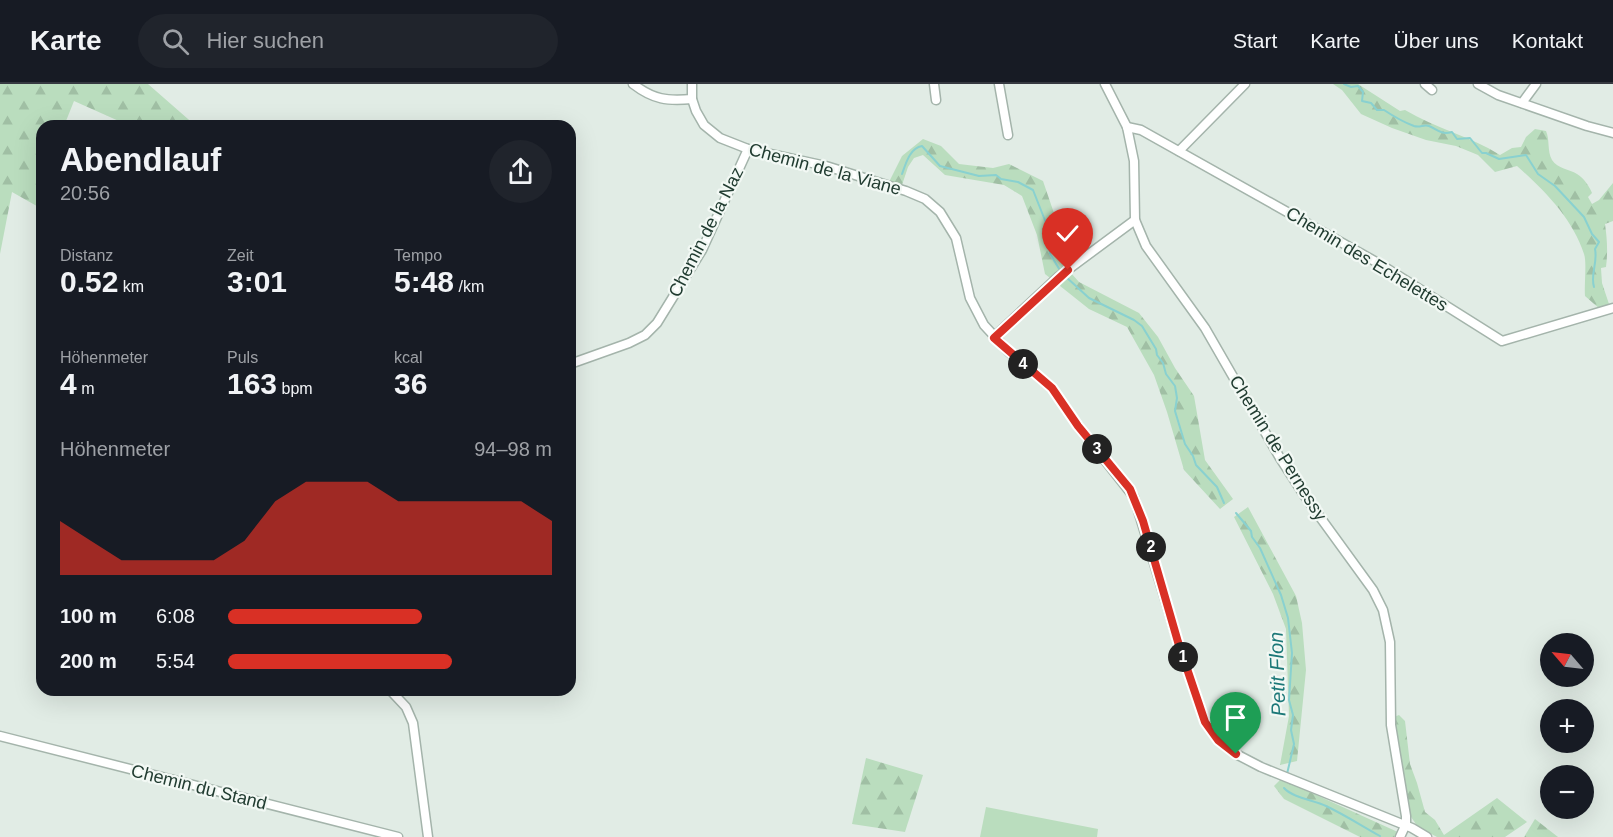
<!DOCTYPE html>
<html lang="de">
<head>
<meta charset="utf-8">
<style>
	body { margin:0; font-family:Helvetica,sans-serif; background:#20242c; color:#f1f3f6; height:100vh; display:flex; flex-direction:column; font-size:22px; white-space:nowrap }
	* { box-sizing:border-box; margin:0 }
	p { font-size:20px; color:#9ea1a6 }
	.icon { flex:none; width:33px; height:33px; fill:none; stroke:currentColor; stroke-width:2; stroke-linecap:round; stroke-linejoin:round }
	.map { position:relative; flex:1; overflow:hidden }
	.panel { position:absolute; left:36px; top:36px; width:540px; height:576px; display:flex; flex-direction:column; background:#171b24; border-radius:18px; box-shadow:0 6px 24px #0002 }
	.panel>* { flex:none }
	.needle { width:39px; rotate:298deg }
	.buttons { position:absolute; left:1540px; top:549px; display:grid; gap:12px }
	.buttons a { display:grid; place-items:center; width:54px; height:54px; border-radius:50%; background:#171b24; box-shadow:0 6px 24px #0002; font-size:30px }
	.pin { position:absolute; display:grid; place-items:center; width:51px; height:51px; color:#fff; margin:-62px -26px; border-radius:50% 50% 50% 0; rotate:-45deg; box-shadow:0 0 6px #0007 }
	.pin .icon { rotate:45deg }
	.km { position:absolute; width:30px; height:30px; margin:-15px; border-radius:50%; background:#222; color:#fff; font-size:16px; line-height:30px; text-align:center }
	.round { display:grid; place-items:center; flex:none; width:63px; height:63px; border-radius:32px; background:#20242c }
	.headline { display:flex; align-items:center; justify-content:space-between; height:102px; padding:0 24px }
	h1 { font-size:33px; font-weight:700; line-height:45px }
	.metrics { display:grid; grid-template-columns:repeat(3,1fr); gap:9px; height:102px; padding:6px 24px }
	.metrics div { display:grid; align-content:center }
	.metrics b { font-size:30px; font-weight:700 }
	.metrics small { font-size:16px; font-weight:400 }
	.metrics p { font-size:16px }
	.chart { height:168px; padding:12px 24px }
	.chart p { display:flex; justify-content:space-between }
	.chart svg { width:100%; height:108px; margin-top:6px; fill:#d93025; opacity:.7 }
	ul { padding:0 24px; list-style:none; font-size:20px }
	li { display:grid; grid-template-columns:96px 72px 1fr; align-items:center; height:45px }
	li i { height:15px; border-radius:8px; background:#d93025 }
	header { display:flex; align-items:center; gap:36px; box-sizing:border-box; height:84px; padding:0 30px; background:#171b24; border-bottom:2px solid #363941 }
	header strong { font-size:28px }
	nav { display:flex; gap:33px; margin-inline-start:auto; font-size:21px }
	.search { width:420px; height:54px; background:#20242c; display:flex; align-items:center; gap:15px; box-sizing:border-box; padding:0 21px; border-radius:33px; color:#9ea1a6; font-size:22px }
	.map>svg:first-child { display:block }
	.forest { fill:url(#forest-firs) }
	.garden { fill:#baddbe }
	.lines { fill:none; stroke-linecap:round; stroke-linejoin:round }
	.stream { stroke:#89d1d0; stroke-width:2 }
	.minor-casing { stroke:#a4b4ab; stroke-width:11 }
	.minor { stroke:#fff; stroke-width:8 }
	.route-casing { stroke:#fff; stroke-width:12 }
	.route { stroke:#d93025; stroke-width:8 }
	.labels { text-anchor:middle; stroke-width:4.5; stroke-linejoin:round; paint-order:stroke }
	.street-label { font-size:18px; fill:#213c31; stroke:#f2f8f4 }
	.water-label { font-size:20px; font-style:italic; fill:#1c7878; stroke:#f2f8f4 }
</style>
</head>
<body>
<header>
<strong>Karte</strong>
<div class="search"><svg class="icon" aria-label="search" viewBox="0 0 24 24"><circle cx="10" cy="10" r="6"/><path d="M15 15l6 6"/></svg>Hier suchen</div>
<nav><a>Start</a><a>Karte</a><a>Über uns</a><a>Kontakt</a></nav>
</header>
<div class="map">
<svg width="1613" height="753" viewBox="0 0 1613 753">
	<defs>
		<pattern id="forest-firs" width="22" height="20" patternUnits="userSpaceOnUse" patternTransform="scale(1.5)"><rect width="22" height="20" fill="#baddbe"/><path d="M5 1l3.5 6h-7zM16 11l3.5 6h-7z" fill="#a0bfa4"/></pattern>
	</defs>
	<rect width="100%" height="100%" fill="#e1ece5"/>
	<g class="forest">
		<polygon points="0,0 148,0 196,42 130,42 74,17 64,42 42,42 42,125 12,108 0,170"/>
		<path d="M1333,0H1358L1400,27L1405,26C1435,44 1470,52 1500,71L1512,64L1521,63L1526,53L1535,45L1546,47C1550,56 1547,67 1552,76C1558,85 1569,85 1577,90C1584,94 1589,102 1592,109L1588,113L1592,120L1599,116L1613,99V137L1605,140C1607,154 1608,168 1606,183L1601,184L1602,199L1610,223L1601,226L1585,212C1584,201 1587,178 1584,170C1573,135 1544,106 1517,82L1495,88L1478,71L1456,62L1426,56L1392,44L1361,30L1342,6Z"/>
		<polygon points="923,55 941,62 959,80 993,84 1009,80 1043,97 1057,138 1063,180 1079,198 1139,229 1158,253 1175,284 1194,312 1205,376 1233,415 1220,425 1184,386 1167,328 1154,291 1127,243 1089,225 1045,190 1037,151 1022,112 1004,101 945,91 923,71 914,74 908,83 902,101 889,98 902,72"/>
		<polygon points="1248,423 1296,512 1302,539 1306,586 1297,677 1280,681 1289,632 1286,545 1273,510 1234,433"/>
		<polygon points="1399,631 1405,637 1410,680 1417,699 1425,728 1435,736 1444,751 1497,714 1527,738 1505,753 1437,753 1418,743 1411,733 1394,633"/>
		<polygon points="866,674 923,691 905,748 852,740"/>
		<polygon points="1281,695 1400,749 1398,753 1360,753 1284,715 1274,702"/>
		<polygon points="1535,735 1558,753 1524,753"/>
	</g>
	<polygon class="garden" points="986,723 1098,745 1097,753 980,753"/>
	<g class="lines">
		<g class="stream">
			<path d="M1344,0L1351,3L1358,2L1363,8L1362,17L1371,19L1377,26H1384C1393,32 1403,38 1414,42C1420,44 1424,40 1429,42C1438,46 1441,51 1452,48L1457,55L1470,54L1482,69H1486L1499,75L1526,71L1538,90L1555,102L1584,133L1592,150L1599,158L1595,165C1598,179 1590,190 1594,203"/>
			<path d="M902,90C906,79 910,64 922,62L940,82L979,92L996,91L1001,95L1018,98L1033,106L1048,144L1050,170L1061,188"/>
			<polyline points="1065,192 1089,214 1134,236 1142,242 1156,265 1157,271 1163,279 1166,290 1175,302 1177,314 1175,327 1185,360 1193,372 1196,381 1217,403 1224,419"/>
			<polyline points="1236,429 1251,447 1252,453 1260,464 1281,511 1288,534 1292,569 1289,616 1293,631 1291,646 1294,660 1287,690"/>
			<path d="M1284,704C1293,714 1314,716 1326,722C1345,731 1362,742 1380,752"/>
		</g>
		<g class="minor-casing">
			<g id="minor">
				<path d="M633,0C654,16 667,17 692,15"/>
				<polyline points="692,0 692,15 696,27 704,41 720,54 748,65 826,82 906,107 925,115 940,128 956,154 970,214 984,241 1009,268 1052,304 1078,342 1134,413 1178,558 1205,638 1218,656 1236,670 1261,683 1412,744 1427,753"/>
				<polyline points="934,0 936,16"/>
				<polyline points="999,0 1008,51"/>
				<polyline points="1105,0 1127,43 1134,77 1135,136 1146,162 1205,244 1280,374 1304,411 1373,506 1383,526 1390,558 1391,641 1406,732 1406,740 1400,753"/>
				<polyline points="1425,0 1432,6"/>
				<polyline points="1478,0 1498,11 1587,42 1613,49"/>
				<polyline points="1522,19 1536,0"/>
				<polyline points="1127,43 1141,46 1378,179 1502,257 1613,224"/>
				<polyline points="1179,67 1245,0"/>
				<polyline points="994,253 1058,193 1135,136"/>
				<polyline points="570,280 629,259 645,251 657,239 702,166 748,65"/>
				<polyline points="390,606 406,623 413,639 428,753"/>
				<polyline points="0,652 398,753"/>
			</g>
		</g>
		<use href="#minor" class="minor"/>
	</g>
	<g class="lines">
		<g class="route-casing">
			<polyline id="route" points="1068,186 994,254 1052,304 1078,342 1130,405 1143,437 1178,558 1205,638 1218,656 1236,670"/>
		</g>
		<use href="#route" class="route"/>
	</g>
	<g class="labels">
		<g class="street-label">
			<text transform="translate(825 85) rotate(15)" y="6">Chemin de la Viane</text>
			<text transform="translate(706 148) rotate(-63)" y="6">Chemin de la Naz</text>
			<text transform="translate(1367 175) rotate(31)" y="6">Chemin des Echelettes</text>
			<text transform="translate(1278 364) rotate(58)" y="6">Chemin de Pernessy</text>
			<text transform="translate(199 703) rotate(14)" y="6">Chemin du Stand</text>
		</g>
		<g class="water-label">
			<text transform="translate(1277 590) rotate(-92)" y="7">Petit Flon</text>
		</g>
	</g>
</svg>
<div class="buttons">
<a><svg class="needle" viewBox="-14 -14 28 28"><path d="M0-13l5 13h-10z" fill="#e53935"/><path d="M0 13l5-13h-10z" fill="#9ea1a6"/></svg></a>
<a>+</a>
<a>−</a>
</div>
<div class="pin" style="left:1236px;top:670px;background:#1e9e55"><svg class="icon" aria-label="arrive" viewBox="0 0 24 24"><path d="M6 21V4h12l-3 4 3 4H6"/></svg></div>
<div class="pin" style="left:1068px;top:186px;background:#d93025"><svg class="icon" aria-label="check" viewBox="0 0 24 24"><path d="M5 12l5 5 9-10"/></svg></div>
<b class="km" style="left:1183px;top:573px">1</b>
<b class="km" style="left:1151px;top:463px">2</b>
<b class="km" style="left:1097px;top:365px">3</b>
<b class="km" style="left:1023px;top:280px">4</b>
<section class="panel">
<div class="headline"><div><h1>Abendlauf</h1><p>20:56</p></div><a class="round"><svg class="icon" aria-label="share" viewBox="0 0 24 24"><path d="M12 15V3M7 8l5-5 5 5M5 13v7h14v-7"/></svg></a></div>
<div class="metrics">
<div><p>Distanz</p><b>0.52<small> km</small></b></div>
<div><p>Zeit</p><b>3:01</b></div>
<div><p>Tempo</p><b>5:48<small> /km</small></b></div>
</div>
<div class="metrics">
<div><p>Höhenmeter</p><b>4<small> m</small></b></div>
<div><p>Puls</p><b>163<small> bpm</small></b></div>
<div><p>kcal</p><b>36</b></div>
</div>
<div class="chart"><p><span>Höhenmeter</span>94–98 m</p>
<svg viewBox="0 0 160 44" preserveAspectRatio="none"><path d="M0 44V22L10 30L20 38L30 38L40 38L50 38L60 30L70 14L80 6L90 6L100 6L110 14L120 14L130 14L140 14L150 14L160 22V44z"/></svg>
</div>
<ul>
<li><b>100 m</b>6:08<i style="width:60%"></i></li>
<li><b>200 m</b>5:54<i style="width:69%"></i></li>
</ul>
</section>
</div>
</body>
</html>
